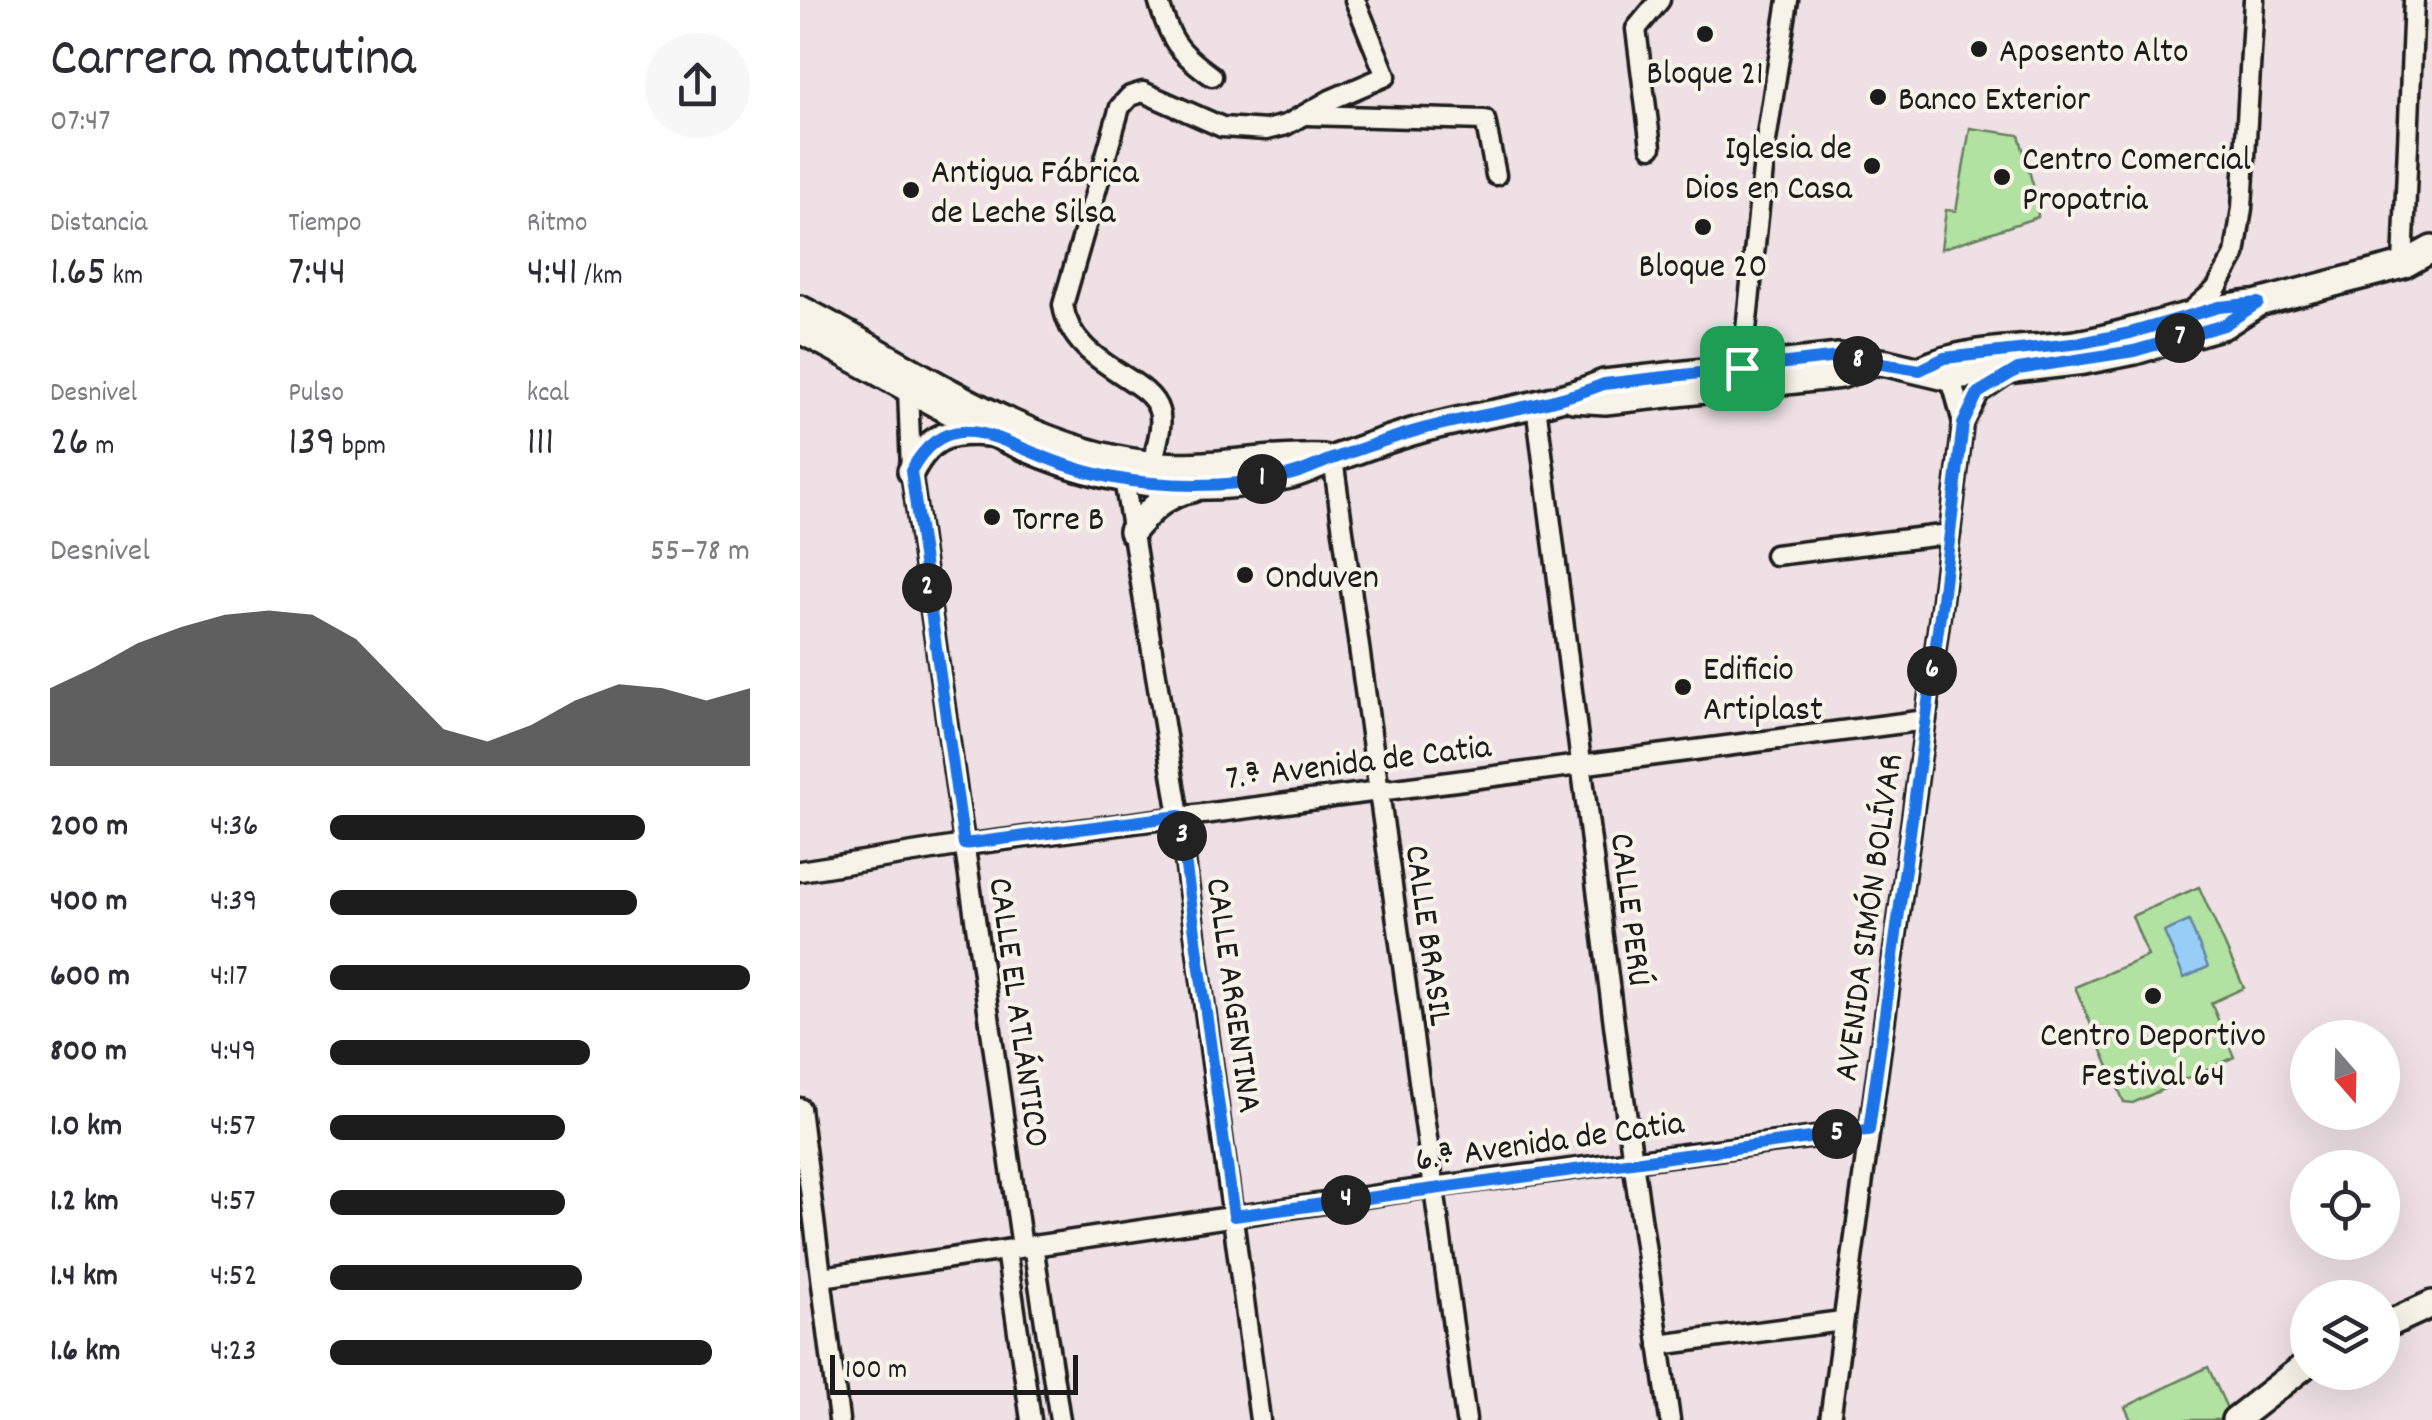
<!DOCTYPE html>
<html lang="es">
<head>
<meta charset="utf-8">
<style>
	body { margin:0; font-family:Dekko,sans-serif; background:#f7f7f7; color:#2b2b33; height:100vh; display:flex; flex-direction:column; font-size:38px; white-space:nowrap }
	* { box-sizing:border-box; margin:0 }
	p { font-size:32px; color:#7c7c81 }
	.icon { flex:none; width:55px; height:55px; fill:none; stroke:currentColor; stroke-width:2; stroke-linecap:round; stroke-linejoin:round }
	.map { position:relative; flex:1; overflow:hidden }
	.details { display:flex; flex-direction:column; background:#fff; width:800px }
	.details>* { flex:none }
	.needle { width:65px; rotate:160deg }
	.tools { position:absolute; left:1490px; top:1020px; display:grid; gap:20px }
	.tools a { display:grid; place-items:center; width:110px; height:110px; border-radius:50%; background:#fff; box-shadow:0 10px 40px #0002; font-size:50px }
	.scale { position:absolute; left:30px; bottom:25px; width:248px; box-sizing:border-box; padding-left:10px; border:5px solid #1c1c1c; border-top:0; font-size:28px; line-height:35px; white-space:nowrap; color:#1c1c1c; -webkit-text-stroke:8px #f7f3e8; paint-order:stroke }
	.pin { position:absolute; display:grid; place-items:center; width:85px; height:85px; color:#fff; margin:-42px; border-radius:20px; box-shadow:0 5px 15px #0006 }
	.km { position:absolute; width:50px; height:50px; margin:-25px; border-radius:50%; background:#222; color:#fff; font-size:28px; line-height:50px; text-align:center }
	.round { display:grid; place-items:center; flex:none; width:105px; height:105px; border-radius:52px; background:#f7f7f7 }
	.summary { display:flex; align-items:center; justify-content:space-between; height:170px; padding:0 50px }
	h1 { font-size:55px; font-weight:600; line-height:75px }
	.metrics { display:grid; grid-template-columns:repeat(3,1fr); gap:15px; height:170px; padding:10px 50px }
	.metrics div { display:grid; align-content:center }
	.metrics b { font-size:42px; font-weight:600 }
	.metrics small { font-size:28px; font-weight:400 }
	.metrics p { font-size:28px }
	.chart { height:280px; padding:20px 50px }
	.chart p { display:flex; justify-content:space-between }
	.chart svg { width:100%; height:180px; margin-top:10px; fill:#1c1c1c; opacity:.7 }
	ul { padding:0 50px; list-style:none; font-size:32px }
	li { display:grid; grid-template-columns:160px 120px 1fr; align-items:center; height:75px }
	li i { height:25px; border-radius:12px; background:#1c1c1c }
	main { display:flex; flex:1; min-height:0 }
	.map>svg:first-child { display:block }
	.green { fill:#b2e2a2; stroke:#677f5f; stroke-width:2.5 }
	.water { fill:#97cdf6; stroke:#66869f; stroke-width:2.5 }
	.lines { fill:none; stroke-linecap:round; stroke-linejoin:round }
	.street-casing { stroke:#1c1c1c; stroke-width:25 }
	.secondary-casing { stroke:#1c1c1c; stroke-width:32 }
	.street { stroke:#f7f3e8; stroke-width:18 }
	.secondary { stroke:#f7f3e8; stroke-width:25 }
	.route-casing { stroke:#fff; stroke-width:20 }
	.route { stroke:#1a73e8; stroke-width:12 }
	.poi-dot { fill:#1c1c1c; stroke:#f7f3e8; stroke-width:4 }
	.labels { text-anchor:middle; stroke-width:8; stroke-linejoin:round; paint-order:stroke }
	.poi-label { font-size:35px; fill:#1c1c1c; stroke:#f7f3e8; text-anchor:start }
	.street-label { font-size:35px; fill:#1c1c1c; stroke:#f7f3e8 }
</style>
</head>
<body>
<main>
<section class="details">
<div class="summary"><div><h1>Carrera matutina</h1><p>07:47</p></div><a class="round"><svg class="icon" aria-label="share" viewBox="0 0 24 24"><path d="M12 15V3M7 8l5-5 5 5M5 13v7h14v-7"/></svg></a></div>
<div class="metrics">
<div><p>Distancia</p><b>1.65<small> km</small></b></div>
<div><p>Tiempo</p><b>7:44</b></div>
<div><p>Ritmo</p><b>4:41<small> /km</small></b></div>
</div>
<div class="metrics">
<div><p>Desnivel</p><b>26<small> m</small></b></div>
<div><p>Pulso</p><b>139<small> bpm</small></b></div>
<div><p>kcal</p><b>111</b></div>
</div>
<div class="chart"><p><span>Desnivel</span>55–78 m</p>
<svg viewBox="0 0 160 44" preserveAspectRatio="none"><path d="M0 44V25L10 20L20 14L30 10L40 7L50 6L60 7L70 13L80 24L90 35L100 38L110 34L120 28L130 24L140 25L150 28L160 25V44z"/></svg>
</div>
<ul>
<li><b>200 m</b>4:36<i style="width:75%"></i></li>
<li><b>400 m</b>4:39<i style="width:73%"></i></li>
<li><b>600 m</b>4:17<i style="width:100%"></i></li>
<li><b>800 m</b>4:49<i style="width:62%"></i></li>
<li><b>1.0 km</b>4:57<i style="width:56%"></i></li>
<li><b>1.2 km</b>4:57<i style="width:56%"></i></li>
<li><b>1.4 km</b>4:52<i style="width:60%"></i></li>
<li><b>1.6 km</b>4:23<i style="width:91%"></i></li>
</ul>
</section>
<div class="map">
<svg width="1632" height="1420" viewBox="0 0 1632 1420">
	<rect width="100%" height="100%" fill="#eee0e4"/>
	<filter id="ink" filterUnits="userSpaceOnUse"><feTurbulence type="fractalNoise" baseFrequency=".01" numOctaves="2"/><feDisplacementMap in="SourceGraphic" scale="20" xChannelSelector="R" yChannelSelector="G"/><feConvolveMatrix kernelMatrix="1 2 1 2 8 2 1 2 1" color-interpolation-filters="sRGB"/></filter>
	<g filter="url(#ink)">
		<g class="green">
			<polygon points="1170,128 1219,135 1237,199 1238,217 1141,249 1146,210 1156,211"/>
			<polygon points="1399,887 1444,988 1411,1003 1434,1057 1333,1103 1324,1102 1275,987 1348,956 1332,916"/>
			<polygon points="1408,1367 1430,1415 1425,1420 1331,1420 1325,1407"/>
		</g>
		<polygon class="water" points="1389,921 1408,967 1384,978 1364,932"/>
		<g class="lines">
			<g class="street-casing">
				<g id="street">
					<path d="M358,0C370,40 378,52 412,76"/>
					<polyline points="507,115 685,120 696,175"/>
					<polyline points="851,147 836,29 860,0"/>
					<polyline points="1603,265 1614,0"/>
					<polyline points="1390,312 1416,289 1435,255 1442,208 1454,0"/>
					<polyline points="942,368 966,141 988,0"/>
					<polyline points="1146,377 1154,389 1163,423"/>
					<polyline points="112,381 108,388 111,471 222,1247"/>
					<polyline points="736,405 818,1056 870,1420"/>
					<polyline points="533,459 666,1420"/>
					<path d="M352,465C355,449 364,426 359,411C349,375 272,366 263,305L320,107L330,96L343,92L422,127L466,130L486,125L530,100L586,76L555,0"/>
					<polyline points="326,470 324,479 379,816 460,1420"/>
					<polyline points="975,555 1150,534"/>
					<polyline points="0,871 164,845 1126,720"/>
					<polyline points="0,1108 39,1420"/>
					<polyline points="233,1245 260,1420"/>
					<polyline points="206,1250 231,1420"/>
					<polyline points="22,1277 633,1187 1069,1130"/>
					<polyline points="859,1345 1042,1321"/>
					<polyline points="1030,1420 1141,608 1163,423 1179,393 1207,374"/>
				</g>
			</g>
			<g class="secondary-casing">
				<g id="secondary">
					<path d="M0,309C109,364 224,450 347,464C407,471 464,455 523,458"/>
					<path d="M0,330C162,412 295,522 490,475C504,472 518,464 533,459C561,449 590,438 619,430C681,413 744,408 804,383L1039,357L1087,363L1146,377L1284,361L1335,351L1424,325L1458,303L1603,265L1632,249"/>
					<path d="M1120,370C1170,345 1232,352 1287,342C1342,331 1396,309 1452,304"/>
					<polyline points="773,399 805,401 1041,375 1070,364"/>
					<path d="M111,471C130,435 149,430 188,433"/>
					<path d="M332,531C349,511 365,494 392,489"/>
					<polyline points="1582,1327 1632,1304"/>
					<polyline points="1435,1420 1508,1363"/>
				</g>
			</g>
			<use href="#street" class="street"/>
			<use href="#secondary" class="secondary"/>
		</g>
	</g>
	<g class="lines" filter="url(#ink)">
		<g class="route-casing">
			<path id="route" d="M1458,303L1424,325L1334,351L1218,369L1178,393L1163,424L1141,608L1069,1130L434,1216L379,816L164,844L111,471C150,398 206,446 263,464C291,474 322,481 352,483C397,487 444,485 489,475C504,472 518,464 532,459C560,449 590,438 619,430C681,413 744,408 804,384L1038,357L1120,370L1144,358L1281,343L1330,333L1419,307Z"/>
		</g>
		<use href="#route" class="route"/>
	</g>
	<g class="poi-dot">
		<circle cx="905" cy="34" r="10"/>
		<circle cx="1179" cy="49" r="10"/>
		<circle cx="1078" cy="97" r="10"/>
		<circle cx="1072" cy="166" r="10"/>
		<circle cx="1202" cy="177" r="10"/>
		<circle cx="111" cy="190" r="10"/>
		<circle cx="903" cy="227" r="10"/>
		<circle cx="192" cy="517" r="10"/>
		<circle cx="445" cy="575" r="10"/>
		<circle cx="883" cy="687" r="10"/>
		<circle cx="1353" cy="996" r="10"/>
	</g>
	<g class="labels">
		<g class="poi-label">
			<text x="1199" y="61">Aposento Alto</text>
			<text x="905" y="83" text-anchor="middle">Bloque 21</text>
			<text x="1098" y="109">Banco Exterior</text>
			<text x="1052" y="158" text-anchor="end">Iglesia de<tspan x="1052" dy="40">Dios en Casa</tspan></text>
			<text x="1222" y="169">Centro Comercial<tspan x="1222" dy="40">Propatria</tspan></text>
			<text x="131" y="182">Antigua Fábrica<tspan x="131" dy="40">de Leche Silsa</tspan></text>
			<text x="903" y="276" text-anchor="middle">Bloque 20</text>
			<text x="212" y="529">Torre B</text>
			<text x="465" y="587">Onduven</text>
			<text x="903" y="679">Edificio<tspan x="903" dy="40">Artiplast</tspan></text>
			<text x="1353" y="1045" text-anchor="middle">Centro Deportivo<tspan x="1353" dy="40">Festival 64</tspan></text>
		</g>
		<g class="street-label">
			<text transform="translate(558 760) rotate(-7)" y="12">7.ª Avenida de Catia</text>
			<text transform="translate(833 909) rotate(83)" y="12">CALLE PERÚ</text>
			<text transform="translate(1066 917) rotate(-82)" y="12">AVENIDA SIMÓN BOLÍVAR</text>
			<text transform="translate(631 935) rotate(82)" y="12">CALLE BRASIL</text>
			<text transform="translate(436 995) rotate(82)" y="12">CALLE ARGENTINA</text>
			<text transform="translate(221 1012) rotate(82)" y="12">CALLE EL ATLÁNTICO</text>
			<text transform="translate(749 1139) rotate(-8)" y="12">6.ª Avenida de Catia</text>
		</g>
	</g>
</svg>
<div class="tools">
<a><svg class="needle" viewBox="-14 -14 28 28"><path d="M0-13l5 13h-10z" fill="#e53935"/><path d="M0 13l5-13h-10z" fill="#7c7c81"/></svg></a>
<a><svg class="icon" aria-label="locate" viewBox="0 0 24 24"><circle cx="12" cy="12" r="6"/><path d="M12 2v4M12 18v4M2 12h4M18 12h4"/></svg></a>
<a><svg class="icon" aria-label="layers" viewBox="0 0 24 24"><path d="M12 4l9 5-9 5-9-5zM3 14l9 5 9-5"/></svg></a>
</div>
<div class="scale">100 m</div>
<div class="pin" style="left:942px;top:368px;background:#1e9e55"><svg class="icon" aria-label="arrive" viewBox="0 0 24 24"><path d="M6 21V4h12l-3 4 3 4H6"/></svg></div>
<b class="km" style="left:462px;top:479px">1</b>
<b class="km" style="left:127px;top:588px">2</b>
<b class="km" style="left:382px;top:836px">3</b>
<b class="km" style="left:546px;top:1200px">4</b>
<b class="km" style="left:1037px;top:1134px">5</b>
<b class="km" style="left:1132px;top:671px">6</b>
<b class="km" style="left:1380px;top:338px">7</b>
<b class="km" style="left:1058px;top:361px">8</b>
</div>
</main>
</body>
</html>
